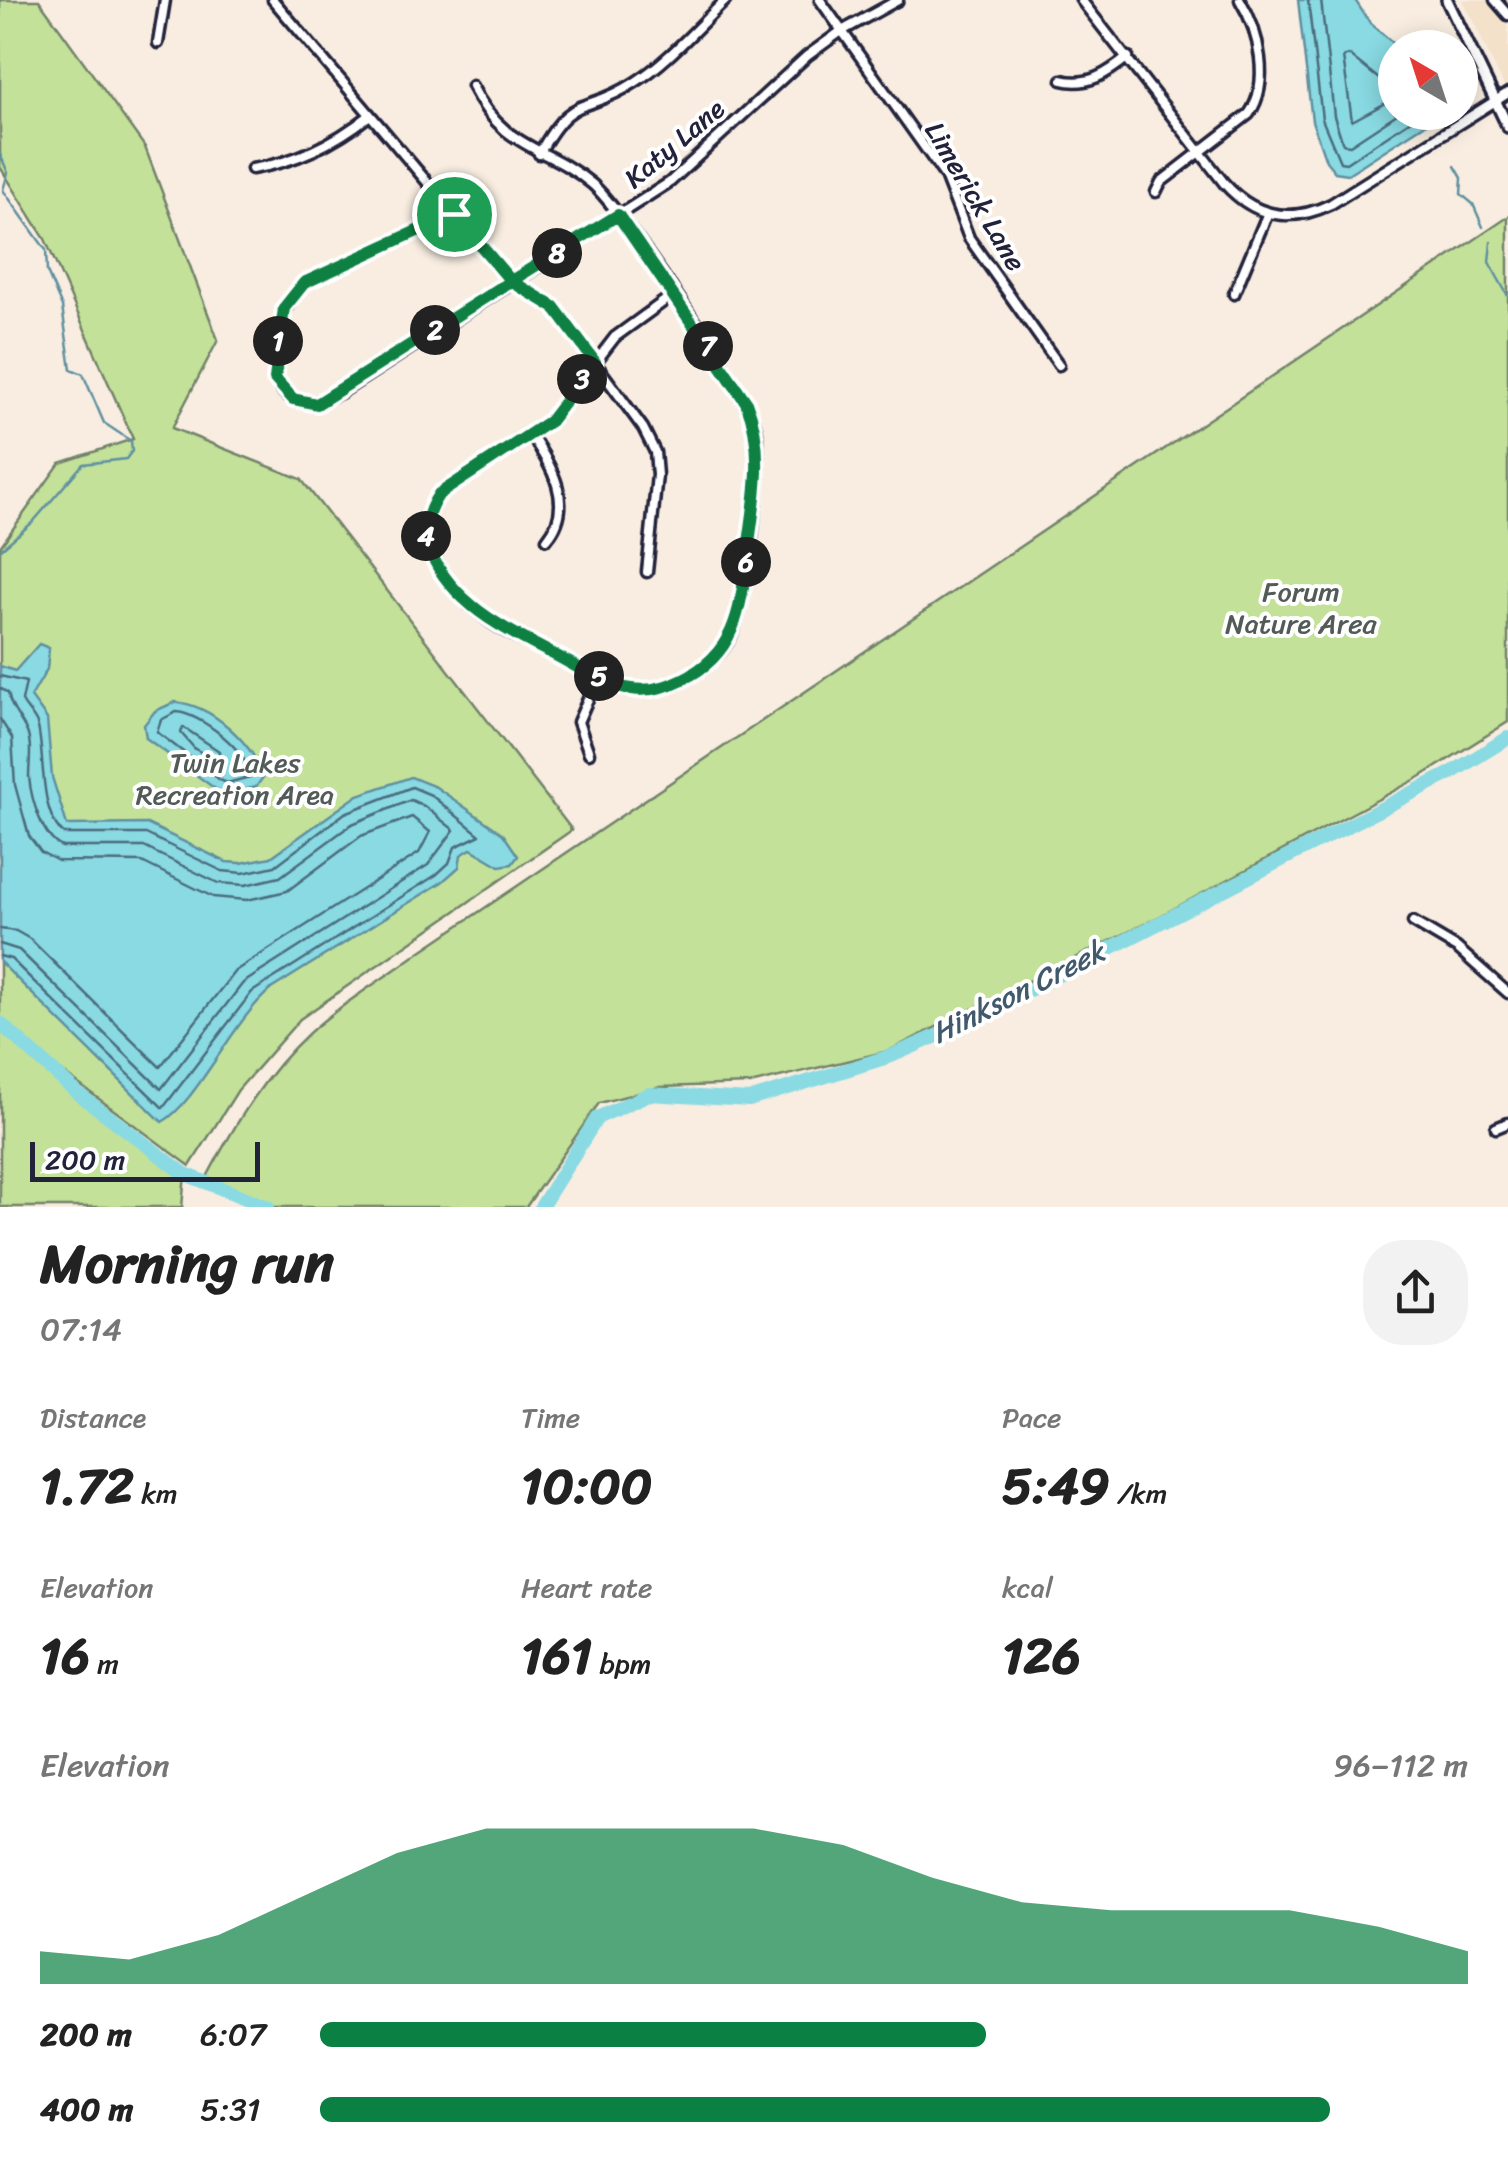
<!DOCTYPE html>
<html lang="en">
<head>
<meta charset="utf-8">
<style>
	body { margin:0; font-family:Sriracha,sans-serif; background:#f2f2f2; color:#222; height:100vh; display:flex; flex-direction:column; font-size:38px; white-space:nowrap }
	* { box-sizing:border-box; margin:0 }
	p { font-size:32px; color:#767676 }
	.icon { flex:none; width:55px; height:55px; fill:none; stroke:currentColor; stroke-width:2; stroke-linecap:round; stroke-linejoin:round }
	.map { position:relative; height:1207px; overflow:hidden }
	.drawer { display:flex; flex-direction:column; background:#fff; flex:1 }
	.drawer>* { flex:none }
	.needle { width:65px; rotate:321deg }
	.fabs { position:absolute; left:1378px; top:30px; display:grid; gap:20px }
	.fabs a { display:grid; place-items:center; width:100px; height:100px; border-radius:50%; background:#fff; box-shadow:0 5px 25px #0003; font-size:50px }
	.scale { position:absolute; left:30px; bottom:25px; width:230px; box-sizing:border-box; padding-left:10px; border:5px solid #22223b; border-top:0; font-size:28px; line-height:35px; white-space:nowrap; color:#22223b; -webkit-text-stroke:8px #fff; paint-order:stroke }
	.pin { position:absolute; display:grid; place-items:center; width:85px; height:85px; color:#fff; margin:-42px; border:5px solid #fff; border-radius:50%; box-shadow:0 2px 10px #0007 }
	.km { position:absolute; width:50px; height:50px; margin:-25px; border-radius:50%; background:#222; color:#fff; font-size:28px; line-height:50px; text-align:center }
	.round { display:grid; place-items:center; flex:none; width:105px; height:105px; border-radius:40px; background:#f2f2f2 }
	.summary { display:flex; align-items:center; justify-content:space-between; height:170px; padding:0 40px }
	h1 { font-size:55px; font-weight:700; line-height:75px }
	.metrics { display:grid; grid-template-columns:repeat(3,1fr); gap:15px; height:170px; padding:10px 40px }
	.metrics div { display:grid; align-content:center }
	.metrics b { font-size:50px; font-weight:700 }
	.metrics small { font-size:28px; font-weight:400 }
	.metrics p { font-size:28px }
	.chart { height:280px; padding:20px 40px }
	.chart p { display:flex; justify-content:space-between }
	.chart svg { width:100%; height:180px; margin-top:10px; fill:#0b8043; opacity:.7 }
	ul { padding:0 40px; list-style:none; font-size:32px }
	li { display:grid; grid-template-columns:160px 120px 1fr; align-items:center; height:75px }
	li i { height:25px; border-radius:12px; background:#0b8043 }
	.map>svg:first-child { display:block }
	.built { fill:#f3e1ca }
	.green { fill:#c3e199; stroke:#72826a; stroke-width:2.5 }
	.water { fill:#89dae3; stroke:#6090a0; stroke-width:2.5 }
	.lines { fill:none; stroke-linecap:round; stroke-linejoin:round }
	.shore { stroke:#4b6c7e; stroke-width:2.5 }
	.stream { stroke:#6090a0; stroke-width:2.5 }
	.river { stroke:#89dae3; stroke-width:14 }
	.minor-casing { stroke:#22223b; stroke-width:15 }
	.tertiary-casing { stroke:#22223b; stroke-width:16 }
	.minor { stroke:#fff; stroke-width:8 }
	.tertiary { stroke:#fff; stroke-width:9 }
	.route-casing { stroke:#fff; stroke-width:20 }
	.route { stroke:#0b8043; stroke-width:12 }
	.labels { text-anchor:middle; stroke-width:8; stroke-linejoin:round; paint-order:stroke }
	.street-label { font-size:28px; fill:#22223b; stroke:#fff }
	.park-label { font-size:28px; fill:#525b57; stroke:#fff }
	.water-label { font-size:30px; font-style:italic; fill:#41596d; stroke:#fff }
</style>
</head>
<body>
<div class="map">
<svg width="1508" height="1207" viewBox="0 0 1508 1207">
	<rect width="100%" height="100%" fill="#f8ede0"/>
	<filter id="ink" filterUnits="userSpaceOnUse"><feTurbulence type="fractalNoise" baseFrequency=".01" numOctaves="2"/><feDisplacementMap in="SourceGraphic" scale="20" xChannelSelector="R" yChannelSelector="G"/><feConvolveMatrix kernelMatrix="1 2 1 2 8 2 1 2 1" color-interpolation-filters="sRGB"/></filter>
	<g filter="url(#ink)">
		<polygon class="built" points="1463,0 1508,0 1508,95 1508,94"/>
		<g class="green">
			<polygon points="0,0 39,0 145,147 218,340 172,428 301,479 572,830 300,1019 238,1090 190,1166 31,1049 76,1092 185,1174 182,1207 0,1207 0,547 60,463 133,439 45,239 0,167"/>
			<path d="M1508,217V722L1420,777L1160,916L888,1051L750,1084L660,1087L599,1103L526,1207H274L207,1177C235,1124 265,1074 309,1033C343,1002 385,978 421,951Z"/>
		</g>
		<g class="water">
			<polygon points="1298,0 1355,0 1370,23 1398,47 1395,48 1395,112 1433,113 1433,118 1424,125 1348,174 1335,172 1326,161 1312,121"/>
			<path d="M39,644L49,648L47,669L31,697L47,719L52,777L67,825L147,824L226,862L241,863L271,857L358,795L411,777L436,787L503,834L518,856L512,864L500,866L471,849L461,855L459,867L442,882L271,989C233,1020 197,1103 162,1122L0,962V666L15,671Z"/>
			<path d="M175,702C212,705 250,741 264,776L256,787L226,794L214,788L146,738L144,725L155,711Z"/>
		</g>
		<g class="lines">
			<g class="shore">
				<polyline points="1308,0 1322,119 1340,162 1346,163 1423,112"/>
				<polyline points="1321,0 1334,116 1343,144 1350,145 1400,112"/>
				<polyline points="1395,85 1379,79 1349,55 1343,57 1352,121 1395,98"/>
				<path d="M0,676L26,682L22,701C27,711 36,717 38,727C45,757 39,814 64,834H146L222,871L243,873L275,866L345,813L412,787L431,795L480,835L455,847L449,863L436,875L252,992L163,1108L11,959L0,956"/>
				<path d="M0,688L8,693C11,709 18,715 25,728C33,741 29,762 29,777C31,798 42,838 62,847H144L218,883L245,885L280,877L352,824L411,800L424,806L454,830L428,865L243,983L161,1089L19,950L0,944"/>
				<path d="M176,712C200,713 250,752 250,777L227,783L220,780L157,732L161,720Z"/>
				<polyline points="0,719 12,738 15,785 29,836 41,852 58,861 142,862 213,897 247,900 287,891 361,836 412,817 430,832 419,853 235,971 160,1067 30,939 16,931 0,929"/>
				<polygon points="183,727 219,751 219,758 214,759 195,749 181,733"/>
			</g>
			<g class="stream">
				<polyline points="0,154 8,173 3,190 46,250 47,272 62,307 71,369 83,374 104,423 131,441 132,451 126,459 83,464 33,522 0,550"/>
				<polyline points="1455,166 1462,178 1461,194 1473,204 1483,227"/>
				<polyline points="1491,242 1489,262 1508,296"/>
			</g>
			<g class="river">
				<polyline points="0,1023 76,1092 185,1174 268,1207"/>
				<polyline points="541,1207 597,1118 649,1094 749,1100 891,1056 955,1028 1451,773 1508,738"/>
			</g>
			<g class="minor-casing">
				<g id="minor">
					<polyline points="273,0 511,281 554,307 643,428 655,452 657,475 647,572"/>
					<polyline points="820,0 945,176 969,238 1059,365"/>
					<path d="M1081,0L1224,183C1254,217 1290,224 1331,204L1508,93"/>
					<polyline points="1495,0 1508,15"/>
					<polyline points="158,43 165,0"/>
					<path d="M1062,80C1088,87 1108,73 1128,57"/>
					<path d="M472,86C504,151 546,145 592,184C621,208 746,392 756,428C765,460 746,606 731,636C715,669 667,696 630,689C609,685 587,671 568,661C542,648 511,637 488,620C449,592 409,539 439,494L550,421L615,337L674,294"/>
					<path d="M539,154C574,90 583,116 634,83C668,62 697,27 726,0"/>
					<path d="M252,169C297,162 335,143 370,115"/>
					<path d="M1156,192L1161,182L1249,114C1271,83 1259,31 1240,0"/>
					<path d="M454,214L304,283C264,322 254,437 342,392L670,182L807,56L840,32L898,0"/>
					<polyline points="1234,294 1267,215"/>
					<path d="M531,435C551,466 576,505 547,539"/>
					<polyline points="589,753 578,722 598,676"/>
					<polyline points="1413,922 1457,948 1508,993"/>
					<polyline points="1496,1128 1508,1123"/>
				</g>
			</g>
			<g class="tertiary-casing">
				<polyline id="tertiary" points="1447,0 1508,127"/>
			</g>
			<use href="#minor" class="minor"/>
			<use href="#tertiary" class="tertiary"/>
		</g>
	</g>
	<g class="lines" filter="url(#ink)">
		<g class="route-casing">
			<path id="route" d="M454,214L304,283L284,308L275,379L293,399L317,404L511,281L554,307L595,362L550,421L439,494C427,512 422,530 430,551C451,602 503,629 549,652C574,664 605,686 632,689C651,692 667,687 683,679C735,654 740,611 747,559C753,505 767,454 746,402L618,215L511,281L454,214"/>
		</g>
		<use href="#route" class="route"/>
	</g>
	<g class="labels">
		<g class="street-label">
			<text transform="translate(674 143) rotate(-40)" y="10">Katy Lane</text>
			<text transform="translate(976 196) rotate(59)" y="10">Limerick Lane</text>
		</g>
		<g class="park-label">
			<text x="1301" y="601">Forum<tspan x="1301" dy="32">Nature Area</tspan></text>
			<text x="235" y="772">Twin Lakes<tspan x="235" dy="32">Recreation Area</tspan></text>
		</g>
		<g class="water-label">
			<text transform="translate(1018 992) rotate(-27)" y="10">Hinkson Creek</text>
		</g>
	</g>
</svg>
<div class="fabs">
<a><svg class="needle" viewBox="-14 -14 28 28"><path d="M0-13l5 13h-10z" fill="#e53935"/><path d="M0 13l5-13h-10z" fill="#767676"/></svg></a>
</div>
<div class="scale">200 m</div>
<div class="pin" style="left:454px;top:214px;background:#1e9e55"><svg class="icon" aria-label="arrive" viewBox="0 0 24 24"><path d="M6 21V4h12l-3 4 3 4H6"/></svg></div>
<b class="km" style="left:278px;top:341px">1</b>
<b class="km" style="left:435px;top:330px">2</b>
<b class="km" style="left:582px;top:379px">3</b>
<b class="km" style="left:426px;top:536px">4</b>
<b class="km" style="left:599px;top:676px">5</b>
<b class="km" style="left:746px;top:562px">6</b>
<b class="km" style="left:708px;top:346px">7</b>
<b class="km" style="left:557px;top:253px">8</b>
</div>
<section class="drawer">
<div class="summary"><div><h1>Morning run</h1><p>07:14</p></div><a class="round"><svg class="icon" aria-label="share" viewBox="0 0 24 24"><path d="M12 15V3M7 8l5-5 5 5M5 13v7h14v-7"/></svg></a></div>
<div class="metrics">
<div><p>Distance</p><b>1.72<small> km</small></b></div>
<div><p>Time</p><b>10:00</b></div>
<div><p>Pace</p><b>5:49<small> /km</small></b></div>
</div>
<div class="metrics">
<div><p>Elevation</p><b>16<small> m</small></b></div>
<div><p>Heart rate</p><b>161<small> bpm</small></b></div>
<div><p>kcal</p><b>126</b></div>
</div>
<div class="chart"><p><span>Elevation</span>96–112 m</p>
<svg viewBox="0 0 160 44" preserveAspectRatio="none"><path d="M0 44V36L10 38L20 32L30 22L40 12L50 6L60 6L70 6L80 6L90 10L100 18L110 24L120 26L130 26L140 26L150 30L160 36V44z"/></svg>
</div>
<ul>
<li><b>200 m</b>6:07<i style="width:58%"></i></li>
<li><b>400 m</b>5:31<i style="width:88%"></i></li>
</ul>
</section>
</body>
</html>
